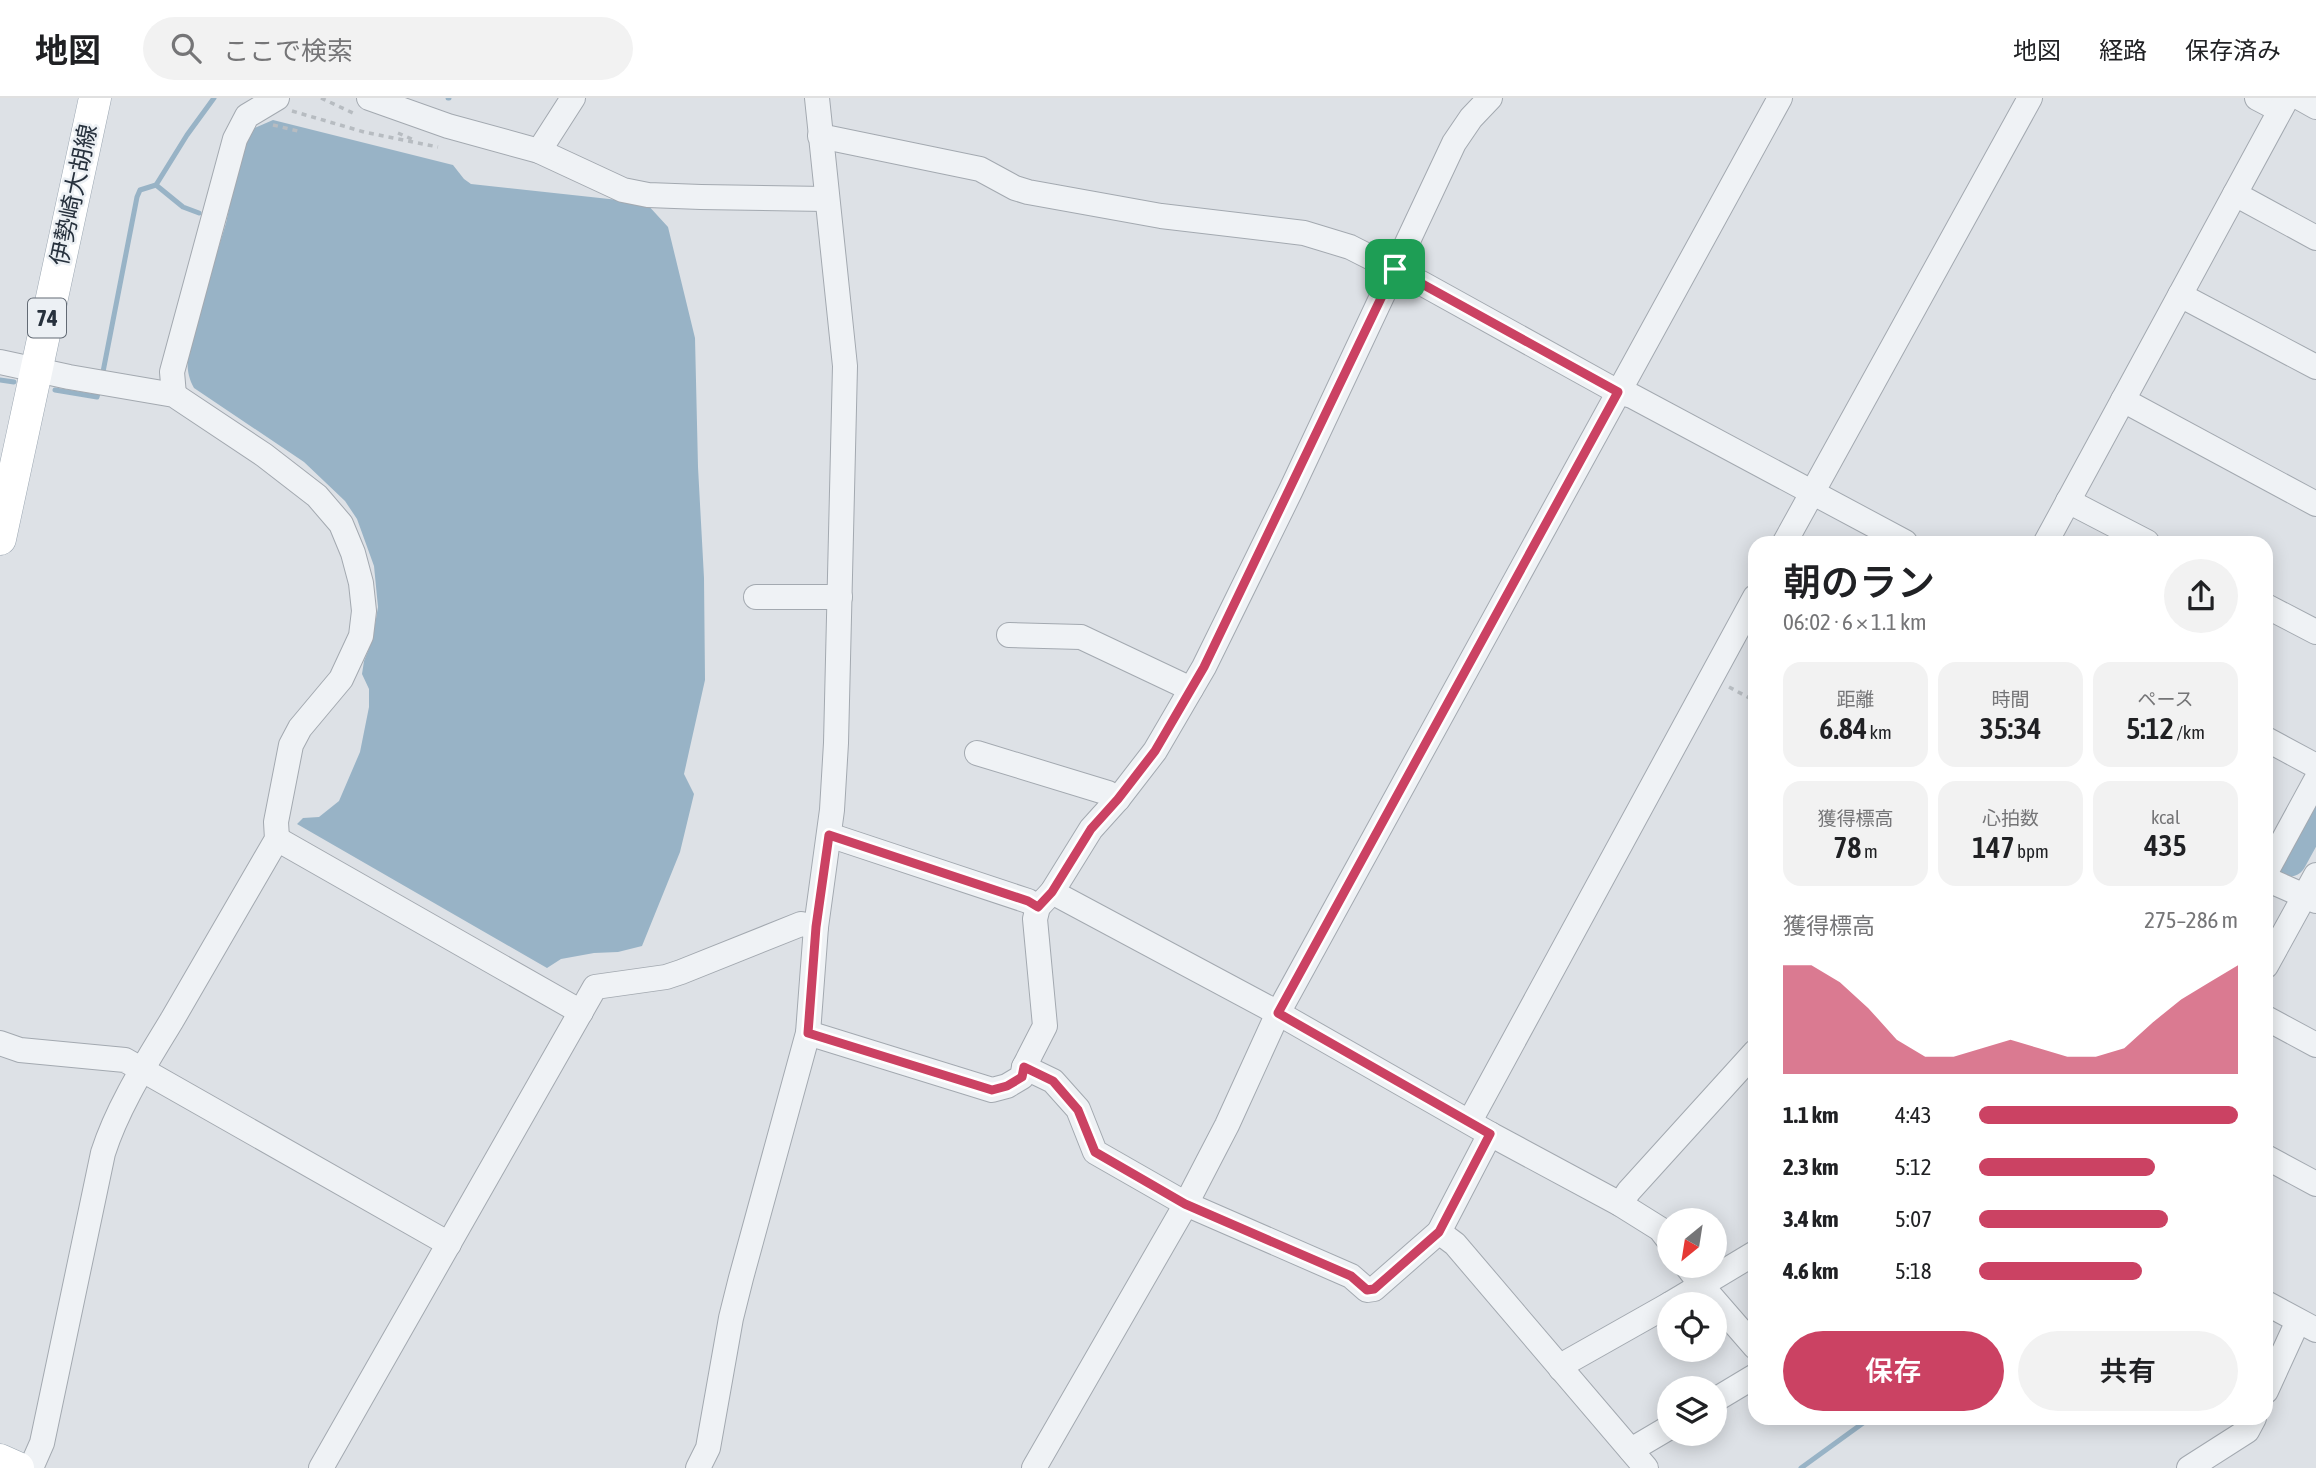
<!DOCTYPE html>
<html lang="ja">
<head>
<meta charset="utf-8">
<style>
	body { margin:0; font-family:"Asap Condensed","Noto Sans JP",sans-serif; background:#f2f2f2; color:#202124; height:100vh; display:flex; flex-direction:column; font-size:26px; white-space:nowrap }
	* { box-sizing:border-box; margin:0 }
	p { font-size:23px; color:#757577 }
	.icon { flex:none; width:38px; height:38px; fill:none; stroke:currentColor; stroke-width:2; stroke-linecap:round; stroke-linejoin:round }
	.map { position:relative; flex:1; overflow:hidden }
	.details { position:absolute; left:1748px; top:438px; width:525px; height:889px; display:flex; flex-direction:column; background:#fff; border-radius:21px; box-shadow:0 4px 18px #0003 }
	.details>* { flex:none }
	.needle { width:46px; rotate:210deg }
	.controls { position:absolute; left:1657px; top:1110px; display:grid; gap:14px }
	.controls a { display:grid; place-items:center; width:70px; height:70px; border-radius:50%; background:#fff; box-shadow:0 4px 18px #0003; font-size:35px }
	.pin { position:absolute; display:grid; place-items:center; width:60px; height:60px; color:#fff; margin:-30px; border-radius:14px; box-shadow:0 4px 10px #0006 }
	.round { display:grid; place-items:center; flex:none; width:74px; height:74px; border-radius:37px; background:#f2f2f2 }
	.headline { display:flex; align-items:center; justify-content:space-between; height:119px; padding:0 35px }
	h1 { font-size:38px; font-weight:600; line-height:52px }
	.stats { display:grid; grid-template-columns:repeat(3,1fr); gap:10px; height:119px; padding:7px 35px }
	.stats div { display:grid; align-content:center; border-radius:18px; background:#f2f2f2; text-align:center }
	.stats b { font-size:30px; font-weight:600 }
	.stats small { font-size:19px; font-weight:400 }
	.stats p { font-size:19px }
	.chart { height:196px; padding:14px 35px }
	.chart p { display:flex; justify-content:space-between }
	.chart svg { width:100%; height:126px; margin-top:7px; fill:#cb4263; opacity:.7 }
	.action { display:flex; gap:14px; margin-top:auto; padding:14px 35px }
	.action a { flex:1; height:80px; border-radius:42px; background:#cb4263; color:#fff; font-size:28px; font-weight:600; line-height:80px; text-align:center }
	.action a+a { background:#f2f2f2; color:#202124 }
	ul { padding:0 35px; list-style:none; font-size:23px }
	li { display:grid; grid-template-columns:112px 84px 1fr; align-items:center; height:52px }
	li i { height:18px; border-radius:9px; background:#cb4263 }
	header { display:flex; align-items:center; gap:42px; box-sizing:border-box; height:98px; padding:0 35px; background:#fff; border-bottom:2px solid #e0e0e0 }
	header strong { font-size:33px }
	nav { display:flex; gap:38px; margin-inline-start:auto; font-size:24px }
	.search { width:490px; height:63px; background:#f2f2f2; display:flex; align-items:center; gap:18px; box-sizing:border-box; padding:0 24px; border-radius:38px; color:#757577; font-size:26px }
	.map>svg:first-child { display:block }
	.water { fill:#98b3c6 }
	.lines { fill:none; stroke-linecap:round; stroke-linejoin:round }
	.stream { stroke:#98b3c6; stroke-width:5 }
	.river { stroke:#98b3c6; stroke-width:33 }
	.minor-casing { stroke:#a3a9b0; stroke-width:26 }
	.major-casing { stroke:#9ca7b2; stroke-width:33 }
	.path { stroke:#b7bcc1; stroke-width:3.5; stroke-dasharray:5 5; stroke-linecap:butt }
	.minor { stroke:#eff2f5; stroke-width:24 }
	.major { stroke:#fff; stroke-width:32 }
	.route-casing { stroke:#fff; stroke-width:14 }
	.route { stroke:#cb4263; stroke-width:9 }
	.labels { text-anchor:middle; stroke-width:5; stroke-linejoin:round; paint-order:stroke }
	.shield { fill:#ecf0f4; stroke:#626a74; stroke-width:2 }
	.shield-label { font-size:23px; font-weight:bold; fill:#27313d }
	.street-label { font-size:24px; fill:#27313d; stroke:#ecf0f4 }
</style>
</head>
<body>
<header>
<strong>地図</strong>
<div class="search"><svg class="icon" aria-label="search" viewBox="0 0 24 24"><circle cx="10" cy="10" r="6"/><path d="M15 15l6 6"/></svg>ここで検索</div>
<nav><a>地図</a><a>経路</a><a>保存済み</a></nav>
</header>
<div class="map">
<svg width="2316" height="1370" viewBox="0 0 2316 1370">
	<rect width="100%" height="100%" fill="#dde1e6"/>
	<path class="water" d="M273,22L453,67L464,81L471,86L646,105L668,129L695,240L698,369L704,480L705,582L684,676L694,696L680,754L642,848L618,854L594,855L561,861L547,870L297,726L303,720L319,719L339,703L360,654L369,609V591L362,576L364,563L372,543L378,509L374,468L357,421L345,403L304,364L194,290C186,276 187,264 189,248L226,125L243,47L248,33Z"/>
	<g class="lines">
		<g class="stream">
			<polyline points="448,0 449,0"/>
			<polyline points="156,87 183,109 199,115"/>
			<polyline points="102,279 137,99 140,92 156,87 187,37 214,0"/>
			<polyline points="0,282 14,284"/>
			<polyline points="55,292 97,299 99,292"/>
			<polyline points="1801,1370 1870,1320"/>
		</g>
		<polyline class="river" points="2290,762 2316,714"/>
		<g class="minor-casing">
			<g id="minor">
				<polyline points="369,0 448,28 539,53 623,92 648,97 701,99 826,101"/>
				<polyline points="2257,0 2280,12"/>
				<polyline points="2300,0 2316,9"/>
				<polyline points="820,38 980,71 1015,90 1028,94 1161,118 1304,135 1350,149 1423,186 1618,294 1632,298 1905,444"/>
				<polyline points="539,53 573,0"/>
				<polyline points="2235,96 2316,140"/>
				<polyline points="2180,197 2316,269"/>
				<path d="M0,264L69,279L174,297L264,357L317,398L341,426L353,455L361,485L364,513L361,538L341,581L300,630L291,647L276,724L277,741C242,802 207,862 172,922C146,965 118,1008 103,1055L42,1345L31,1370"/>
				<polyline points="174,297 172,274 235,41 247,18 277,0"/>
				<polyline points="2123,302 2316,406"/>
				<polyline points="2068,403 2147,444"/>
				<polyline points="1785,444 2030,0"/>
				<polyline points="2046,444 2287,0"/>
				<polyline points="756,499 840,499"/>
				<polyline points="2266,508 2316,534"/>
				<polyline points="1009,537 1081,539 1191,591"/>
				<polyline points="2266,641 2316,668"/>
				<polyline points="977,655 1108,695 1118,701"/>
				<polyline points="829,737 1028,803 1038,809"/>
				<polyline points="277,741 581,914"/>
				<polyline points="2266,774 2316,682"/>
				<polyline points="2266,781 2316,803"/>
				<polyline points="1052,794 1278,915 1490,1036 1620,1106 1660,1131 1670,1144"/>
				<polyline points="2266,868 2316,777"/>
				<polyline points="2266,920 2316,947"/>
				<polyline points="808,935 992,992 1007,988 1022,979 1024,969 1045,928 1035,821 1038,809 1052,794 1091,731 1118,701 1155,653 1204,569 1291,392 1454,45 1471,20 1490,0"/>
				<polyline points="0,945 20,952 125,962 449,1146"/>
				<polyline points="1024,969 1053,983 1078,1011 1095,1054 1186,1106 1351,1178 1367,1192 1374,1191 1439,1134 1490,1036"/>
				<polyline points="1470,1023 1755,499"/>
				<polyline points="2266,1059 2316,1086"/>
				<polyline points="1620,1106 1629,1093 1755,954"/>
				<polyline points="1439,1134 1455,1146 1646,1370"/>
				<polyline points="1686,1167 1702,1188 1755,1249"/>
				<polyline points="2266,1205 2316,1232"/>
				<polyline points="1670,1206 1755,1155"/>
				<polyline points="1561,1271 1569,1263 1670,1206"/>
				<polyline points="2266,1293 2298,1223"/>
				<polyline points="1715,1302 1755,1278"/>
				<polyline points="1631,1352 1670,1329"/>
				<polyline points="321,1370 595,889 666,879 681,874 801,826 816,829"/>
				<polyline points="698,1370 708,1350 731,1220 741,1180 808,935 816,829 832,712 836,645 845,268 817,0"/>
				<polyline points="1034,1370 1186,1106 1227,1027 1278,915 1780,0"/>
				<polyline points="2189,1370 2247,1333 2254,1320"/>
			</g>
		</g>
		<g class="major-casing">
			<g id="major">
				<polyline points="0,441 95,0"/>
				<polyline points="0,1362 18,1370"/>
			</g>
		</g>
		<g class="path">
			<polyline points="321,0 353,15"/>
			<polyline points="292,13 364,34 438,49"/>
			<polyline points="273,27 302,34"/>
			<polyline points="398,35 414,42"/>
			<polyline points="1729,589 1755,603"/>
		</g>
		<use href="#minor" class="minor"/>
		<use href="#major" class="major"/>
	</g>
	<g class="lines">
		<g class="route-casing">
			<polygon id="route" points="1395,171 1618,294 1278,915 1490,1036 1439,1134 1374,1191 1367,1192 1351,1178 1185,1106 1095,1054 1078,1012 1053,983 1024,969 1022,979 1007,988 992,992 808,935 816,829 829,737 1028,803 1038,809 1052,794 1091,731 1118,701 1155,653 1204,569"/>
		</g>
		<use href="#route" class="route"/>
	</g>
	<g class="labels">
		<rect class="shield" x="28" y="200.5" width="38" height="39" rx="5"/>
		<g class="shield-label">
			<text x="47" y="228">74</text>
		</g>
		<g class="street-label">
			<text transform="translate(74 97) rotate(-78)" y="8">伊勢崎大胡線</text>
		</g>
	</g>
</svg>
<div class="controls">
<a><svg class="needle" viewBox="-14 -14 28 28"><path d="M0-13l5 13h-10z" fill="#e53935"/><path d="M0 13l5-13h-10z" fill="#757577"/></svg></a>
<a><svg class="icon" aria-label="locate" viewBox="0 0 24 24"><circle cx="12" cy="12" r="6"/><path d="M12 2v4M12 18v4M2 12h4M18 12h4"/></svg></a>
<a><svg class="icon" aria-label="layers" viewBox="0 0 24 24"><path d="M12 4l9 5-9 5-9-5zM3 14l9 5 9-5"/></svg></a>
</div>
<div class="pin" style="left:1395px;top:171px;background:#1e9e55"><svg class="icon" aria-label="arrive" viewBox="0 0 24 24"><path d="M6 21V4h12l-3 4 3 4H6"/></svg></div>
<section class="details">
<div class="headline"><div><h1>朝のラン</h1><p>06:02 · 6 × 1.1 km</p></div><a class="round"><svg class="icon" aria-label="share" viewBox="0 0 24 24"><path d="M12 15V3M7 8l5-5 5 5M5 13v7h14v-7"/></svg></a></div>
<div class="stats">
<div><p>距離</p><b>6.84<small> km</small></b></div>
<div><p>時間</p><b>35:34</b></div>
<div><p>ペース</p><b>5:12<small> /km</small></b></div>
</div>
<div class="stats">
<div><p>獲得標高</p><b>78<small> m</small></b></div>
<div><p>心拍数</p><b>147<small> bpm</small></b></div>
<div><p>kcal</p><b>435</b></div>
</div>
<div class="chart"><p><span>獲得標高</span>275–286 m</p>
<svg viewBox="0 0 160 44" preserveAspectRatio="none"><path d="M0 44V6L10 6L20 12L30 21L40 32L50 38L60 38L70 35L80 32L90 35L100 38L110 38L120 35L130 26L140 18L150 12L160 6V44z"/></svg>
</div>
<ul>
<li><b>1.1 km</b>4:43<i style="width:100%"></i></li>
<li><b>2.3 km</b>5:12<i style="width:68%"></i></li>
<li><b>3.4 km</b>5:07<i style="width:73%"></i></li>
<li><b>4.6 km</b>5:18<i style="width:63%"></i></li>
</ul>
<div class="action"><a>保存</a><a>共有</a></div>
</section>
</div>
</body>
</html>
